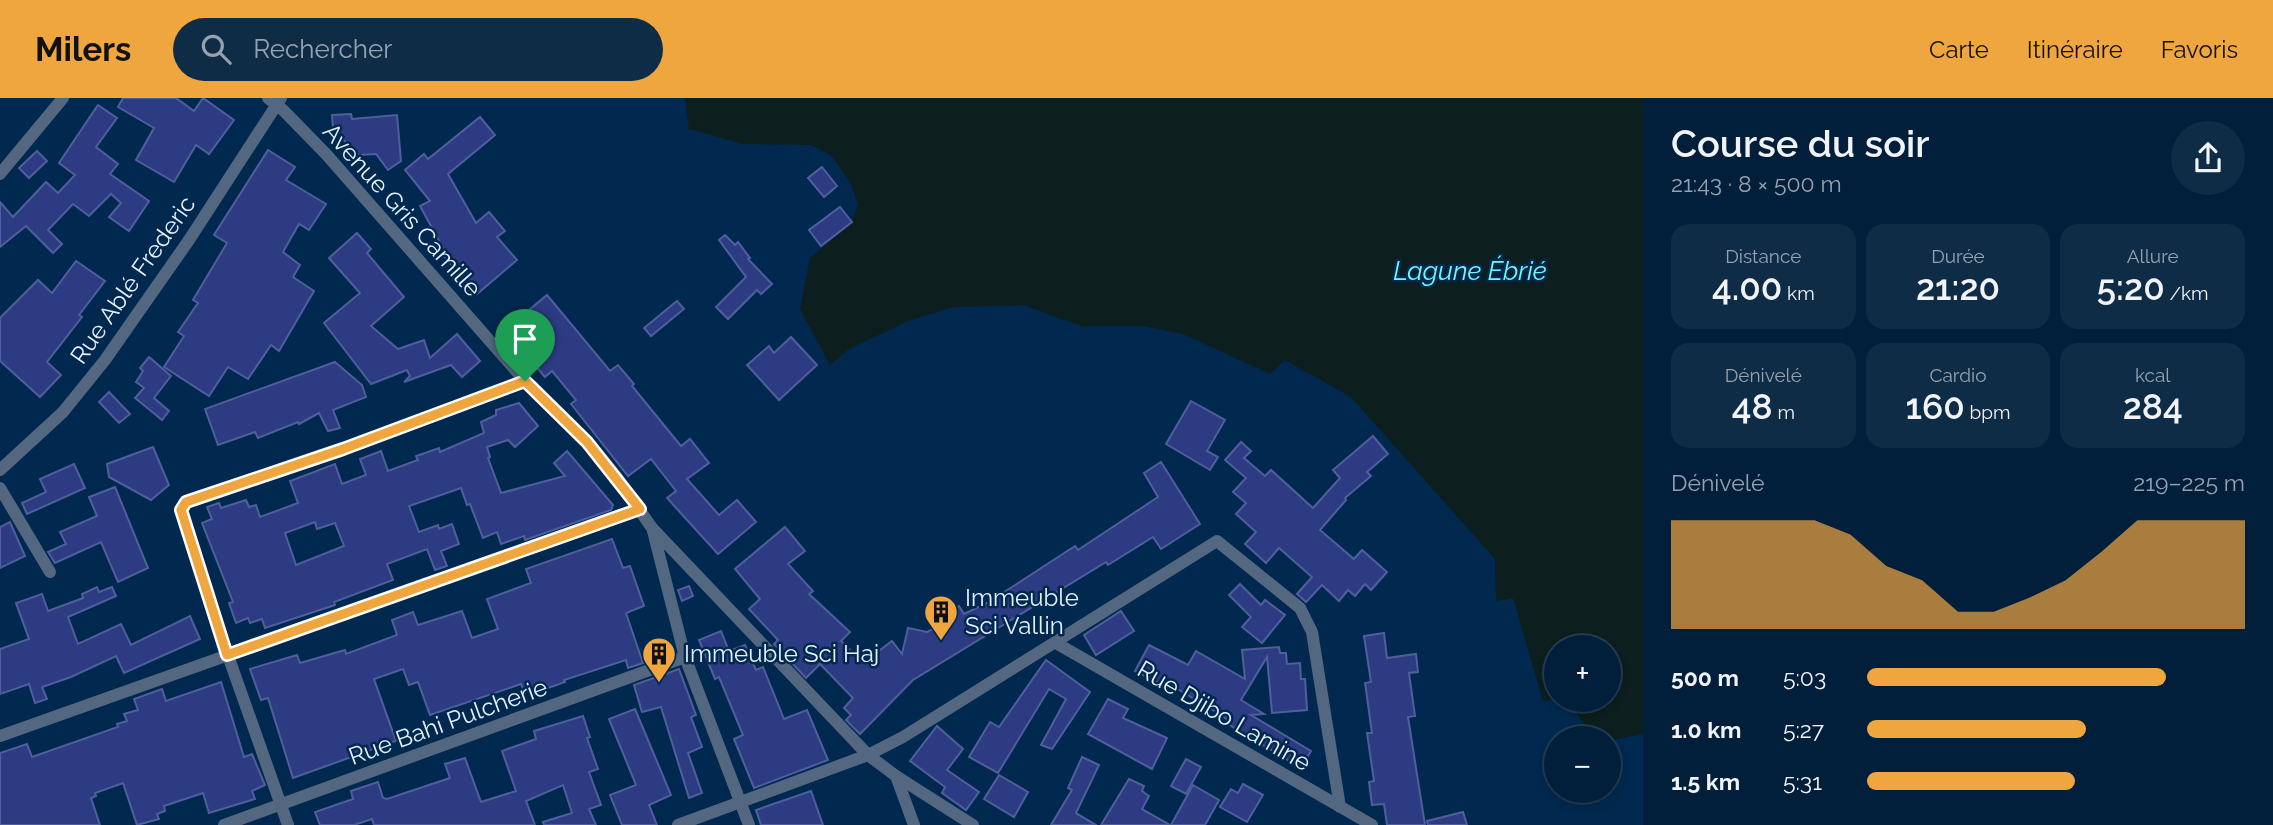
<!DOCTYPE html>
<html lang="fr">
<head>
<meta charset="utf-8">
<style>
	body { margin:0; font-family:Raleway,sans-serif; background:#0f2c46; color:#f1f3f6; height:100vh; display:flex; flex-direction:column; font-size:26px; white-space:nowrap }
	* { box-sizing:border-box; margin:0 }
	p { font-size:23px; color:#96a2af }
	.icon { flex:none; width:38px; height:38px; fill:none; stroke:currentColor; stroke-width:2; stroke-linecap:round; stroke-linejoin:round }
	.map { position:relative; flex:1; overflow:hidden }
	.sheet { display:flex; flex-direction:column; background:#011f3b; width:630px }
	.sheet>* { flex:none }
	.controls { position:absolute; left:1544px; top:537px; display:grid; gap:14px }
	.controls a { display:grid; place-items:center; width:77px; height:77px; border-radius:50%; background:#011f3b; box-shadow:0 4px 10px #0003,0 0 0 2px #233d55; font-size:35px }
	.pin { position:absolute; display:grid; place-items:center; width:60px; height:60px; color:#fff; margin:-72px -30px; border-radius:50% 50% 50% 0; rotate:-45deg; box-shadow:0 0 7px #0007 }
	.pin .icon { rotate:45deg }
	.round { display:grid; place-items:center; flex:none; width:74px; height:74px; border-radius:37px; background:#0f2c46 }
	.headline { display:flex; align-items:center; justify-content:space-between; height:119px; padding:0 28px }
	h1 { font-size:38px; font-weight:600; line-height:52px }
	.metrics { display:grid; grid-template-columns:repeat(3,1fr); gap:10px; height:119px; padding:7px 28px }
	.metrics div { display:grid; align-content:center; border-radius:18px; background:#0f2c46; text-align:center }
	.metrics b { font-size:35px; font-weight:600 }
	.metrics small { font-size:19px; font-weight:400 }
	.metrics p { font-size:19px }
	.chart { height:196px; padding:14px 28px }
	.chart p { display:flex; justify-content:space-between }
	.chart svg { width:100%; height:126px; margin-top:7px; fill:#f0a63f; opacity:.7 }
	ul { padding:0 28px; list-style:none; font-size:23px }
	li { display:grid; grid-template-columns:112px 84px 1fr; align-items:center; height:52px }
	li i { height:18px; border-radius:9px; background:#f0a63f }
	header { display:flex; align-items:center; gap:42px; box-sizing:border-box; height:98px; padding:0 35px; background:#f0a63f; color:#111 }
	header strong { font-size:33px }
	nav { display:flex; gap:38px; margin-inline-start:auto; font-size:24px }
	.search { width:490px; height:63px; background:#0f2c46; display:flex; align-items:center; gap:18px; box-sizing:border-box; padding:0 24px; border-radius:38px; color:#96a2af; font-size:26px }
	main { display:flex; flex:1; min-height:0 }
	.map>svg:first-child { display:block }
	.water { fill:#0c1e1d }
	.building { fill:#2d3b82; stroke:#4e5f9c; stroke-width:2; fill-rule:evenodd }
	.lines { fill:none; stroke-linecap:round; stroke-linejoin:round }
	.minor { stroke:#536880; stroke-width:12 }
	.route-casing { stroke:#fff; stroke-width:14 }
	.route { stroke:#f0a63f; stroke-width:9 }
	.labels { text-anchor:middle; stroke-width:5; stroke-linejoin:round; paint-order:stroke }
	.street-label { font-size:24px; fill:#e5f0fc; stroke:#01294f }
	.poi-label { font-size:24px; fill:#e5f0fc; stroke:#01294f; text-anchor:start }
	.water-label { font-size:26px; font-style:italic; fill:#71faf3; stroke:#01294f }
</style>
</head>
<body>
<header>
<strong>Milers</strong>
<div class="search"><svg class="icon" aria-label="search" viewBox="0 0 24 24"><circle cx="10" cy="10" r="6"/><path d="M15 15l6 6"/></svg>Rechercher</div>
<nav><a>Carte</a><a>Itinéraire</a><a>Favoris</a></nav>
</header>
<main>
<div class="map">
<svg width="1643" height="727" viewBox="0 0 1643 727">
	<rect width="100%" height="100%" fill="#01294f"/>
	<polygon class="water" points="685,0 1643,0 1643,636 1608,643 1608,640 1593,640 1568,602 1608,602 1608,550 1556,550 1556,601 1543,603 1513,500 1496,503 1495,461 1351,299 1285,262 1270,276 1183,236 1143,228 1081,228 1023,207 953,209 908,223 849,251 830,267 800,211 810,160 852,124 858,106 850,84 831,57 811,47 743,46 689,31"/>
	<g class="building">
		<polygon points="123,0 176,0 194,13 203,0 234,22 209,56 196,47 174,84 136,62 154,30 118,9"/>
		<polygon points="98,7 117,20 96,49 118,66 110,76 149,103 129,133 109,119 121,105 111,96 89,118 73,106 48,132 62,146 53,155 26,128 0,149 0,104 13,119 46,84 58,95 75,77 59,65"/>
		<polygon points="351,16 352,21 397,17 401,63 388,72 376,56 359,57 333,32 332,17"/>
		<polygon points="480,19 495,37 448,76 476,125 489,114 505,133 497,139 517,162 477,196 441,155 444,152 420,108 430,103 405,72 424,56 428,61"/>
		<polygon points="268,52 295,69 286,82 326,106 309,132 299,126 283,154 300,167 293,179 314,193 279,253 271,247 248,281 228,269 209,298 164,269 184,238 178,234 198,205 193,202 227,145 214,137"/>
		<polygon points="37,53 47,63 29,80 19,70"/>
		<polygon points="822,69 837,88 824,99 808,80"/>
		<polygon points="840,109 852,124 821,148 809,132"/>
		<polygon points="357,135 371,151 367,155 404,199 371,228 398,251 424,242 430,260 457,236 480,263 462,279 451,267 404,284 410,278 407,272 371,286 324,225 360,195 329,160"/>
		<polygon points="725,137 735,147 738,144 750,160 748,161 772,186 761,196 757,192 728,221 716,209 746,179 719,142"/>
		<polygon points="76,163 105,183 79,217 82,219 47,264 61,277 40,299 0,263 0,220 38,182 52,195"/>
		<polygon points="547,197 610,273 618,267 634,286 632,288 681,348 690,341 709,365 687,381 719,417 737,402 756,424 718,456 667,400 676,393 651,361 628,378 571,306 576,302 552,273 545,279 505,232"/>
		<polygon points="677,203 684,211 651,238 644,230"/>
		<polygon points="791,239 817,267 779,302 747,267 769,248 774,255"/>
		<polygon points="149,259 171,278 154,300 169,313 162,322 135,300 144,290 136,284 143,273 140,270"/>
		<polygon points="335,264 362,287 366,299 333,312 340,330 328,333 319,315 299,326 298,324 258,340 255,334 218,347 205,311"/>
		<polygon points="109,294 130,316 119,325 99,304"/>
		<polygon points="1191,303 1225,322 1207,353 1218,359 1210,372 1166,346"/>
		<path d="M519,305L538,328L515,349L508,342L487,349L490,359L488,360L501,395L565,378L554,365L567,353L613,407L611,412L525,442L524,438L501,446L497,434L483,440L470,406L467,407L461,390L409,408L419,434L438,427L439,431L452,426L459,446L441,453L447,468L435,472L427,451L387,466L393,482L334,504L335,507L265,530L262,521L250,525L248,520L236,525L229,505L233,504L202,425L212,421L207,409L219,405L221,410L246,402L249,409L256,407L260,419L298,405L290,383L335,366L342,386L366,377L360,361L381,353L388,373L418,362L416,358L439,350L440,354L484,335L481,324L496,317V312ZM315,424L317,431L335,425L344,448L296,467L285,435Z"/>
		<polygon points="1373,338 1388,356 1367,374 1371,378 1345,400 1346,402 1320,432 1354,461 1362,452 1387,474 1371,492 1365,486 1355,498 1348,492 1339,503 1322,487 1306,504 1297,496 1312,479 1279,450 1266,465 1245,446 1256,434 1236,416 1246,405 1233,394 1246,380 1225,362 1241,344 1251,353 1244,360 1265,378 1271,372 1313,410 1340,380 1333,372"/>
		<polygon points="153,349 169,387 151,402 109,379 107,366"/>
		<polygon points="1161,364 1200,426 1161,451 1153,439 1108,467 1106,464 913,582 860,636 846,622 851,617 844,610 853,600 820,566 806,580 774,546 778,542 749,511 760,501 735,471 785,429 805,453 788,466 813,493 809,496 850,534 841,543 863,565 892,543 902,556 908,530 927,534 944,526 940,519 959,508 964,516 989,504 1075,448 1078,452 1158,399 1144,375"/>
		<polygon points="74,366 85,390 27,416 22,405 46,394 40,381"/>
		<polygon points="115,389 148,470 118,484 101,444 55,465 48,454 66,446 60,434 97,418 89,399"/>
		<polygon points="10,424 25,458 0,470 0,429"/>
		<polygon points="612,441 623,470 630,468 644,508 626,515 643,565 628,570 626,562 564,582 565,584 534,595 532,590 524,593 521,586 430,617 418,584 409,587 403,571 374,581 396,643 293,680 268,600 261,602 250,571 297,557 300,565 345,552 346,556 397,537 392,522 413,514 418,527 462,513 472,540 498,531 487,501 531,485 526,471"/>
		<polygon points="1240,486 1261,507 1265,502 1285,517 1262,545 1242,529 1251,519 1229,497"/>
		<polygon points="689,488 693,498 682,503 678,492"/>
		<polygon points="97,489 99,494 112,489 116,498 68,519 78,546 121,526 131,547 190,518 200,541 124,575 116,558 71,579 42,589 47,601 35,605 29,586 0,596 0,551 29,541 16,505 42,496 48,513 83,500 82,496"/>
		<polygon points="1121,513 1134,533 1096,557 1084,537"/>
		<polygon points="721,533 729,553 745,547 756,572 763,569 784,621 807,612 828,662 754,690 734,641 743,637 719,579 715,581 699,542"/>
		<polygon points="1384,535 1387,560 1416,556 1418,574 1409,575 1415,618 1408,619 1425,727 1387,727 1384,706 1372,707 1369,684 1374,683 1367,635 1372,635 1365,585 1371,584 1364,538"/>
		<polygon points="1149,547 1188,567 1196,553 1245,581 1242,552 1279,549 1280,555 1286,555 1287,566 1300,565 1301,581 1305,581 1307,612 1272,615 1267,559 1241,602 1264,616 1251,617 1311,653 1301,670 1228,626 1229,623 1221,617 1164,583 1162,587 1135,573"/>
		<polygon points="1046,562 1090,594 1052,651 1041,647 1066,601 1049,591 998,675 969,659 990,624 999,629"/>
		<polygon points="679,571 696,617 691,619 702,649 688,655 702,695 689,700 661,609 642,614 634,587"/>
		<polygon points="221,584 244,659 252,656 265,687 252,693 255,701 209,715 203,695 164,708 165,713 157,716 159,721 137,727 123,685 95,695 96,698 91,700 100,727 0,727 0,655 27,646 32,659 118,629 117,626 127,623 124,616 138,612 134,601 162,591 166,603"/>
		<polygon points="1108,601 1128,611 1123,620 1167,640 1152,671 1088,636"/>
		<polygon points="635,611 671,697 649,707 657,727 622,727 610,697 636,687 609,621"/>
		<polygon points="583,618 590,639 587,640 598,671 589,674 601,707 589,711 596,727 544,727 543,724 572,715 563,687 526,703 535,727 374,727 372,721 354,727 320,727 315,714 353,701 351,693 378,684 383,700 387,701 450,680 445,666 465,660 481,704 516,693 502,653 536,641 534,633"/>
		<polygon points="937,628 963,651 947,672 979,694 966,712 942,695 945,689 910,663"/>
		<polygon points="1082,659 1099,667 1076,715 1096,727 1051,727 1072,692 1068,690"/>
		<polygon points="1186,661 1201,669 1186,696 1171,688"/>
		<polygon points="999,677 1028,694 1014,719 984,701"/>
		<polygon points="1129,681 1144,688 1142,693 1149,698 1142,711 1170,727 1101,727"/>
		<polygon points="1243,686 1263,697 1247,724 1220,709 1231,691 1238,695"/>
		<polygon points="1193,687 1219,702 1205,727 1171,727"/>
		<polygon points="811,693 823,727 761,727 756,712"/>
		<polygon points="1463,714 1467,727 1428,727 1427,723"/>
	</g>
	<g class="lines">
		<g class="minor">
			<polyline points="268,0 283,12 326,56 525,283 588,344 616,378 652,430 868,657 896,678 973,727"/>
			<polyline points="0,76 63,0"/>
			<polyline points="0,372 63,314 105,262 189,142 281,0"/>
			<polyline points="0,390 50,474"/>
			<polyline points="653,433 685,559 749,727"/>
			<polyline points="1056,545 1372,727"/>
			<polyline points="0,638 640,411"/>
			<polyline points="896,678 914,727"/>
			<polyline points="224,727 685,559"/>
			<polyline points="288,727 220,535 182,412 186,404 343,351 525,283"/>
			<polyline points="678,727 868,657 903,639 1217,443 1300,510 1312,534 1340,709"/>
		</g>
	</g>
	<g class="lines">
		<g class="route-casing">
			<polygon id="route" points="525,283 587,344 640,411 227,557 181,412 186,404 343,351"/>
		</g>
		<use href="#route" class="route"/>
	</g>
	<defs>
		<g id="building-pin" transform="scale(1.75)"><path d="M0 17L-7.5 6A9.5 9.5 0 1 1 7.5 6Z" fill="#f0a63f" stroke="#01294f"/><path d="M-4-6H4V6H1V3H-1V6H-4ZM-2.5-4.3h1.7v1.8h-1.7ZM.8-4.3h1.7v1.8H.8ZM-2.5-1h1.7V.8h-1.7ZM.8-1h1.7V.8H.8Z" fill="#111"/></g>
	</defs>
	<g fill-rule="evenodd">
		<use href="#building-pin" x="941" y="514"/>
		<use href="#building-pin" x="659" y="556"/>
	</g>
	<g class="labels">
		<g class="street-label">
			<text transform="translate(402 112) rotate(48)" y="8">Avenue Gris Camille</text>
			<text transform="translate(133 182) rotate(-55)" y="8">Rue Ablé Frederic</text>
			<text transform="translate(1224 618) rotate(30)" y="8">Rue Djibo Lamine</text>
			<text transform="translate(448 624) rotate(-20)" y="8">Rue Bahi Pulcherie</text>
		</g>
		<g class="poi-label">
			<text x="965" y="508">Immeuble<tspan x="965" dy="28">Sci Vallin</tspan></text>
			<text x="684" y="564">Immeuble Sci Haj</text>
		</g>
		<g class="water-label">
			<text x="1470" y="182">Lagune Ébrié</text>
		</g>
	</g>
</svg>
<div class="controls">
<a>+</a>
<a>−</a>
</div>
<div class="pin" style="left:525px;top:283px;background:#1e9e55"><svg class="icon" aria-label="arrive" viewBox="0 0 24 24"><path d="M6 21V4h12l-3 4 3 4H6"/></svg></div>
</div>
<section class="sheet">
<div class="headline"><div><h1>Course du soir</h1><p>21:43 · 8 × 500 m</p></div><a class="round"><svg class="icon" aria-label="share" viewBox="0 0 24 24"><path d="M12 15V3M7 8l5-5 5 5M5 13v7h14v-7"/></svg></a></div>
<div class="metrics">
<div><p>Distance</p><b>4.00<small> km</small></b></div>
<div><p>Durée</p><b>21:20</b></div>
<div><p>Allure</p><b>5:20<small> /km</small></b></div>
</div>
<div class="metrics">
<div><p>Dénivelé</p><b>48<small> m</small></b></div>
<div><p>Cardio</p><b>160<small> bpm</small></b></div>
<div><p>kcal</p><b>284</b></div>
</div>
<div class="chart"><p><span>Dénivelé</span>219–225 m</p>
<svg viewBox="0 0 160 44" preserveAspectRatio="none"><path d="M0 44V6L10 6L20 6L30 6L40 6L50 11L60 22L70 27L80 38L90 38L100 33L110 27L120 17L130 6L140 6L150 6L160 6V44z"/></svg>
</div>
<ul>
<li><b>500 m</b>5:03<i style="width:79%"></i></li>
<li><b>1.0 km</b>5:27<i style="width:58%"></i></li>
<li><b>1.5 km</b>5:31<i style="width:55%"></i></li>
</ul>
</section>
</main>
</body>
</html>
